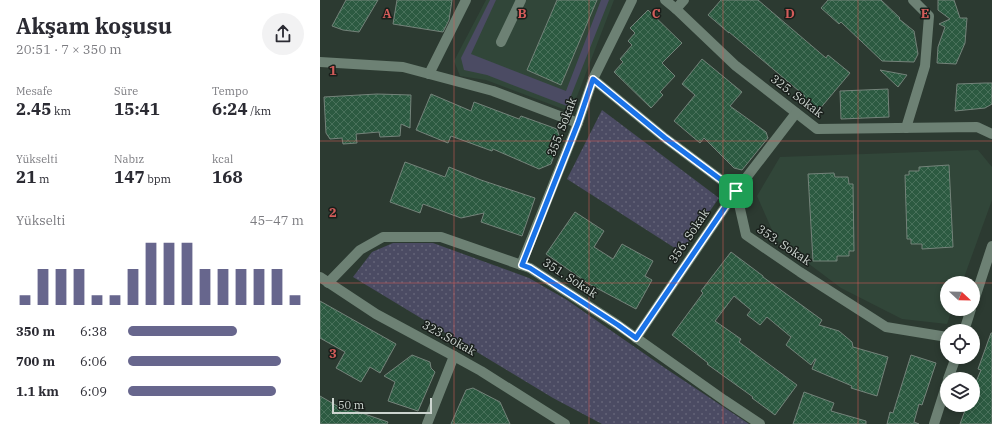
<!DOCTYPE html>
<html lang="tr">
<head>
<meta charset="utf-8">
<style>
	body { margin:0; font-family:"IBM Plex Serif",serif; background:#f2f2f3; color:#2b2b33; height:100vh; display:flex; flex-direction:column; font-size:15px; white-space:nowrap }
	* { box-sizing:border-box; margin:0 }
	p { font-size:13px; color:#7c7c81 }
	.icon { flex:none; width:22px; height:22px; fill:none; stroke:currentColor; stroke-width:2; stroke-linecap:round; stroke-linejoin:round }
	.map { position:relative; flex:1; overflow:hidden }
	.details { display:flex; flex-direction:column; background:#fff; width:320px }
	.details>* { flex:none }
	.needle { width:26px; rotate:112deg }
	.tools { position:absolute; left:620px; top:276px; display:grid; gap:8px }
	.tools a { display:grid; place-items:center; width:40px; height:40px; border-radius:50%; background:#fff; box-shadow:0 2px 6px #0003; font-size:20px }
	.scale { position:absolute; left:12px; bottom:10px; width:100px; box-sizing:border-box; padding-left:4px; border:2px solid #cdd5d0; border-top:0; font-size:11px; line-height:14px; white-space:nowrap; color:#cdd5d0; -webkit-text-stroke:3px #191f1b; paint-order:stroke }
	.pin { position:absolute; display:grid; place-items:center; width:34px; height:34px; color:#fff; margin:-17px; border-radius:8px; box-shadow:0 2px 6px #0006 }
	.round { display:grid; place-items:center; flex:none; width:42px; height:42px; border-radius:21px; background:#f2f2f3 }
	.summary { display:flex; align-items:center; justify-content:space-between; height:68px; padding:0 16px }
	h1 { font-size:22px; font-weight:800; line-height:30px }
	.metrics { display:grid; grid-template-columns:repeat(3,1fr); gap:6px; height:68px; padding:4px 16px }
	.metrics div { display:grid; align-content:center }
	.metrics b { font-size:17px; font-weight:800 }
	.metrics small { font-size:11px; font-weight:400 }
	.metrics p { font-size:11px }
	.chart { height:112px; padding:8px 16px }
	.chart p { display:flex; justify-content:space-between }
	.chart svg { width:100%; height:72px; margin-top:4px; stroke:#67668d; stroke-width:6 }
	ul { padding:0 16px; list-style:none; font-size:13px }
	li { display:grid; grid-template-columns:64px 48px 1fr; align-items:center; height:30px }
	li i { height:10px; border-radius:5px; background:#67668d }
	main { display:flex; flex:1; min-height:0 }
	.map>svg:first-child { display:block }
	.built { fill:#314639 }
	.grass { fill:#4b4b63 }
	.park { fill:url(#park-dots) }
	.building { fill:url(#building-cross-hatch); stroke:#74837a }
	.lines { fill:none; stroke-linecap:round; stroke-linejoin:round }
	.minor { stroke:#6d8174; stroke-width:10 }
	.route-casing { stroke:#fff; stroke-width:8 }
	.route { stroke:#1a73e8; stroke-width:5 }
	.grid { fill:none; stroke:#d35c5a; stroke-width:1; stroke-opacity:0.55 }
	.labels { text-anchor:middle; stroke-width:3; stroke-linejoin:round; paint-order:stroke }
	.street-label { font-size:12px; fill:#cdd5d0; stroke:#191f1b }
	.grid-label { font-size:13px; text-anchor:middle; font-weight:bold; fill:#d35c5a; stroke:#191f1b; stroke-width:3; stroke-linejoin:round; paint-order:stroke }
</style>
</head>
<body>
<main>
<section class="details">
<div class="summary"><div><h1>Akşam koşusu</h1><p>20:51 · 7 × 350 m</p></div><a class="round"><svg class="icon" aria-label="share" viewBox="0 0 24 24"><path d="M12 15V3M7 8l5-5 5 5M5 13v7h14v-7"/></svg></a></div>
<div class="metrics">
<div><p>Mesafe</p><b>2.45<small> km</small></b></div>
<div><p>Süre</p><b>15:41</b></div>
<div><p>Tempo</p><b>6:24<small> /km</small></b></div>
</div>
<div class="metrics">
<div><p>Yükselti</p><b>21<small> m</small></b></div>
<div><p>Nabız</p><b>147<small> bpm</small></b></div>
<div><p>kcal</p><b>168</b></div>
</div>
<div class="chart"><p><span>Yükselti</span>45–47 m</p>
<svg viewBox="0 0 160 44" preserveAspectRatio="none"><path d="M5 44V38M15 44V22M25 44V22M35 44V22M45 44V38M55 44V38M65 44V22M75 44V6M85 44V6M95 44V6M105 44V22M115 44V22M125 44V22M135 44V22M145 44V22M155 44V38"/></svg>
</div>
<ul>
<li><b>350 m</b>6:38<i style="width:62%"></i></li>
<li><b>700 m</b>6:06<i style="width:87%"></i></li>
<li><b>1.1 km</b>6:09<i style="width:84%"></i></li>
</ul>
</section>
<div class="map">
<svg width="672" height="424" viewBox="0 0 672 424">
	<defs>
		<pattern id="park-dots" width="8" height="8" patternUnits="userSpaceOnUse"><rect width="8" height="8" fill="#4b4b63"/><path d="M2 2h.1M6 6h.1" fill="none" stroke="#646478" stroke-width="1.8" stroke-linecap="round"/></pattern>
		<pattern id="building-cross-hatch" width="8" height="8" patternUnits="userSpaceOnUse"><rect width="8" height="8" fill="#2c5a41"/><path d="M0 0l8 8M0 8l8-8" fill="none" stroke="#49715b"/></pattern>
	</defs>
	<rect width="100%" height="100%" fill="#2c3a31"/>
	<g class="built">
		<polygon points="166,0 294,0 251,112 166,80 140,76 134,61"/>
		<polygon points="658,150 672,167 672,200 642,283 627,283 627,309 632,309 627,324 582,319 521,288 456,239 437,196 460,157"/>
	</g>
	<polygon class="grass" points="170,0 176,0 151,54 246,91 281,0 289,0 247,106 167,75 144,70 141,58"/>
	<g class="park">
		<polygon points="282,110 399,198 361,252 247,179"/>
		<polygon points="73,243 113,243 209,278 247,300 345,368 429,424 282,424 233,398 33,277 52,252"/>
	</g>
	<g class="building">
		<polygon points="26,0 58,0 39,32 23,30 12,26"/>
		<polygon points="77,0 132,0 129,20 123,32 73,24"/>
		<polygon points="237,0 277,0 241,85 207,70"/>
		<polygon points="401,0 438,0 506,58 508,55 530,73 498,111 483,98 485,96 409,32 409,33 388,15"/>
		<polygon points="508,0 561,0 580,18 579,19 594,31 598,54 594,62 562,61 521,22 519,24 501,8"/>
		<polygon points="618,0 634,0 640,18 647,18 645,43 636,64 617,63 618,47 625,27 619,24 630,19 618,10"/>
		<polygon points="328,10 362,43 342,63 355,76 340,92 343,95 331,108 294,72 303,62 300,59 312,45 308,41 315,33 310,28"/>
		<polygon points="382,59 422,92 410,106 446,132 448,138 422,170 414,168 384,138 380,143 354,121 375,95 362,84"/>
		<polygon points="560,70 587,75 578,87"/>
		<polygon points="665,83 672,83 672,104 665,108 635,111 637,84"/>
		<polygon points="568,89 569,117 521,119 520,91"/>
		<polygon points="57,94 91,95 90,128 81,124 80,136 60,137 59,132 36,134 37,143 23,144 22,138 10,139 6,133 4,97"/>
		<polygon points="111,94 151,111 154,102 199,119 201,116 237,129 240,139 231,164 219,169 173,149 172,151 131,136 128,143 96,130"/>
		<polygon points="85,162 125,177 129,167 161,180 215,198 202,236 161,222 164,213 141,218 103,204 100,213 70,202"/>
		<polygon points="629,165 633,247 602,249 602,244 591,244 591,239 587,239 585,175 589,175 589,171 599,171 599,167"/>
		<polygon points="514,173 515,177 528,177 529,184 533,184 534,251 529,251 529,256 517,256 517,261 493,261 488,174"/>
		<polygon points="255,212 284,231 274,247 293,259 302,244 333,261 325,276 332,280 316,309 269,284 226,254"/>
		<polygon points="411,252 443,276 443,277 502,320 499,325 519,331 532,342 533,347 568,357 557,396 531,388 532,386 492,369 496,359 495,359 491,365 466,345 471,337 447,317 440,325 427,315 431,310 414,296 395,321 421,339 419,342 477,385 455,415 432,398 433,397 387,364 388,363 352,335 383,293 381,291"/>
		<polygon points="0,301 76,344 60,373 50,367 41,382 16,368 25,352 0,338"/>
		<polygon points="671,333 672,333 672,424 640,424 647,405 653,405 653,389 661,370 658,369"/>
		<polygon points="92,355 110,362 111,368 115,372 98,411 68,401 75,382 64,376"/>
		<polygon points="591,355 616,363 602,405 599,404 594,422 599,424 567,424 570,412 573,413"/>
		<polygon points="153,388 180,402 190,424 131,424 146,390"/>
		<polygon points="484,392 514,403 511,411 546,421 546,424 473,424"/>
		<polygon points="0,396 26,411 27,408 68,422 67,424 0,424"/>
	</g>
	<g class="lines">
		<g class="minor">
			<polyline points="345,0 356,9 416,66 497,129 657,127 672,134"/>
			<polyline points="356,9 364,0"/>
			<polyline points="181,42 201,0"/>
			<polyline points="0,62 83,67 173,91 258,123"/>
			<polyline points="109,74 146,0"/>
			<polyline points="273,79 345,138 416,191 426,235 480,272 566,327 627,337"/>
			<polyline points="586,128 605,66 609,16 593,0"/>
			<polyline points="201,265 258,123 273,79 312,0"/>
			<polyline points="0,277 56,314 134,356 161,371 245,424"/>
			<polyline points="8,283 40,250 63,237 121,237 210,268 298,325 404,400 440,424"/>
			<polyline points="653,304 672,246"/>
			<polyline points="644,331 651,309"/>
			<polyline points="316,338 416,191 476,113"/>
			<polyline points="628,379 636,357"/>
			<polyline points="107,424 134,356"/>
			<polyline points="614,424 627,383"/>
		</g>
	</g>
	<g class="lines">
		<g class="route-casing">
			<polygon id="route" points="273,79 345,138 416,191 316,338 298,325 210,268 202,265 258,123"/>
		</g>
		<use href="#route" class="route"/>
	</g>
	<path class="grid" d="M134,0V424M269,0V424M403,0V424M538,0V424M0,141H672M0,283H672"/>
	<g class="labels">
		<g class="street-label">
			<text transform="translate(477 96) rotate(37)" y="4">325. Sokak</text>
			<text transform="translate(242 127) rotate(-69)" y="4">355. Sokak</text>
			<text transform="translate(369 236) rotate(-56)" y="4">356. Sokak</text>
			<text transform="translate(464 245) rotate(34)" y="4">353. Sokak</text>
			<text transform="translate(250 278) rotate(33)" y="4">351. Sokak</text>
			<text transform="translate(129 338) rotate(29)" y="4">323.Sokak</text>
		</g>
	</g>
	<g class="grid-label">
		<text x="67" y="18">A</text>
		<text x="202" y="18">B</text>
		<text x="336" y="18">C</text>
		<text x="470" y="18">D</text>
		<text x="605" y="18">E</text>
		<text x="13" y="75">1</text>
		<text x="13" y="217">2</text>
		<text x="13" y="358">3</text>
	</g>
</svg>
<div class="tools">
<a><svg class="needle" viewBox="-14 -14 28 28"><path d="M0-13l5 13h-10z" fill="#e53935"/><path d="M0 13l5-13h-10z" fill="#7c7c81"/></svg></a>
<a><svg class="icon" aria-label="locate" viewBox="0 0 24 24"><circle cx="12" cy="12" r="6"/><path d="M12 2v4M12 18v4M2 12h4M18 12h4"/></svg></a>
<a><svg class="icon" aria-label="layers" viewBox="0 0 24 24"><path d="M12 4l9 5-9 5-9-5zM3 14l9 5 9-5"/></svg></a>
</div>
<div class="scale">50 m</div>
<div class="pin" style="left:416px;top:191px;background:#1e9e55"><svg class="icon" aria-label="arrive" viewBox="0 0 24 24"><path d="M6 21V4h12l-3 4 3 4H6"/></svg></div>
</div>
</main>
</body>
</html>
